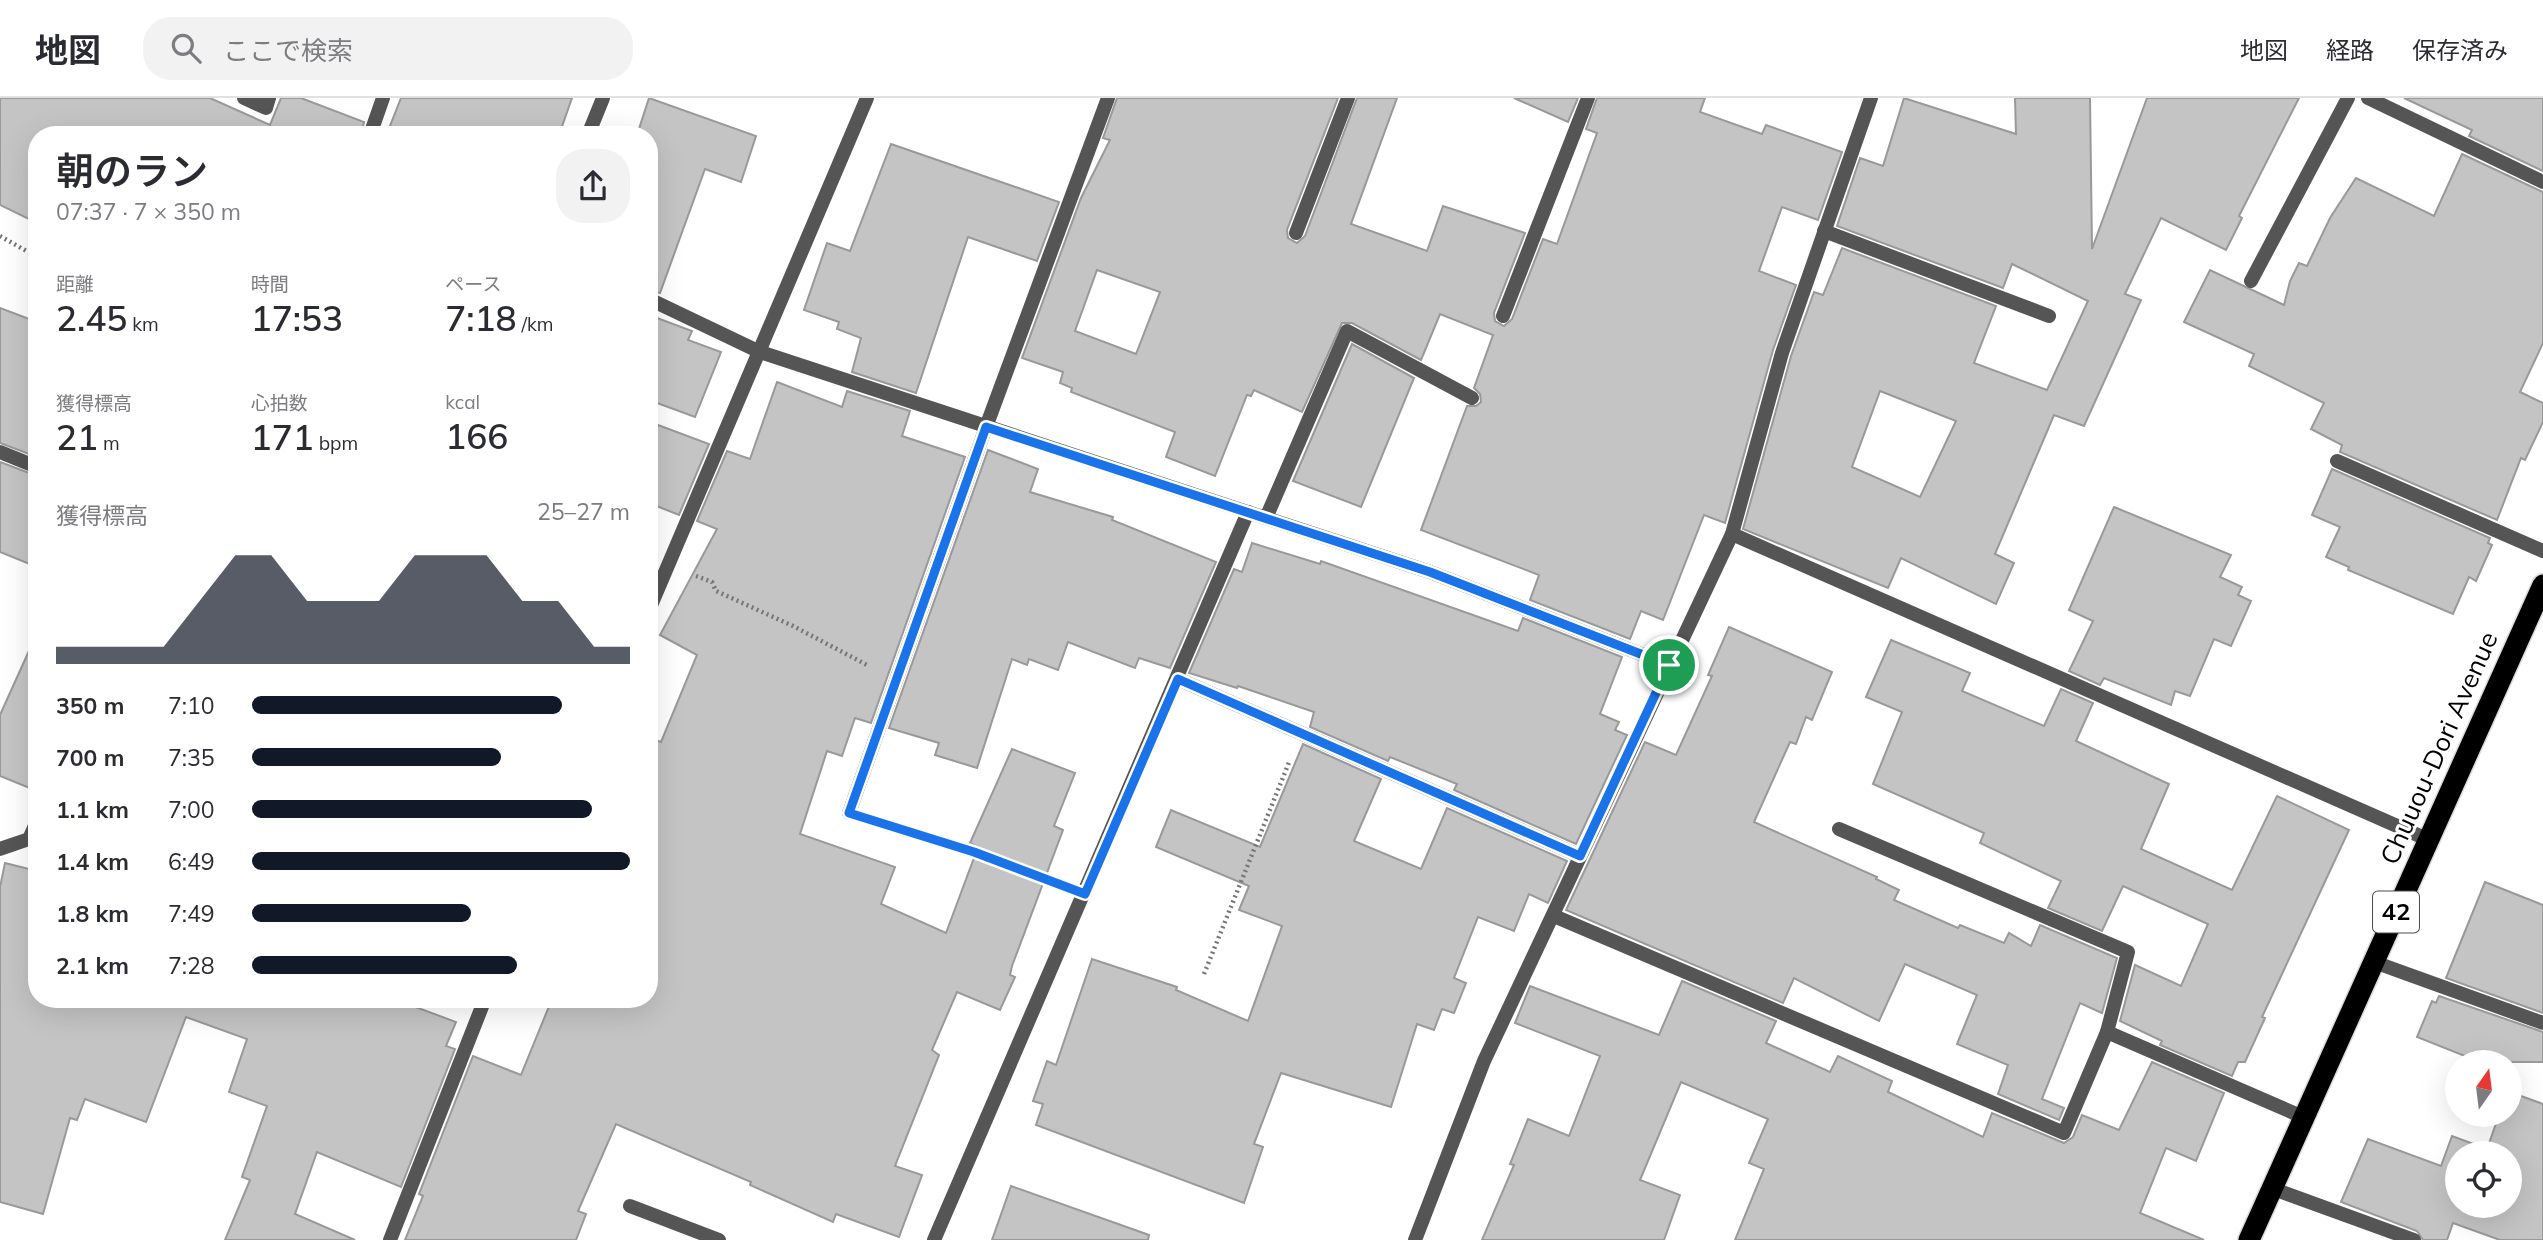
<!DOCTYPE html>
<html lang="ja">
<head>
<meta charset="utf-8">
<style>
	body { margin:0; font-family:Mulish,"Noto Sans JP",sans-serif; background:#f2f2f3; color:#2b2b33; height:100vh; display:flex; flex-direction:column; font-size:26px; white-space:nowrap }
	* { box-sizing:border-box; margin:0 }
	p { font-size:23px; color:#7c7c81 }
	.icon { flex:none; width:38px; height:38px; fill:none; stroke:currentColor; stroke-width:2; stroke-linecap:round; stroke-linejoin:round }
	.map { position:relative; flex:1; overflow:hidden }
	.drawer { position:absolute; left:28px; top:28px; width:630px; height:882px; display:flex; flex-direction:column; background:#fff; border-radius:28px; box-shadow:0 7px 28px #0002 }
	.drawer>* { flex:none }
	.needle { width:46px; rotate:14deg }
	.tools { position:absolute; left:2445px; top:952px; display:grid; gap:14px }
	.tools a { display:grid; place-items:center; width:77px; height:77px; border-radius:50%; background:#fff; box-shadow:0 7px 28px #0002; font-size:35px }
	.pin { position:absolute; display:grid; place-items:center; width:60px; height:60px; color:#fff; margin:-30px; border:4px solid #fff; border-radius:50%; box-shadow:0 2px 7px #0007 }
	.round { display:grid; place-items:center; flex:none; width:74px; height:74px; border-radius:28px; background:#f2f2f3 }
	.overview { display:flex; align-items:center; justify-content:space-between; height:119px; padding:0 28px }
	h1 { font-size:38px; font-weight:600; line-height:52px }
	.stats { display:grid; grid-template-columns:repeat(3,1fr); gap:10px; height:119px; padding:7px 28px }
	.stats div { display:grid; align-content:center }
	.stats b { font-size:35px; font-weight:600 }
	.stats small { font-size:19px; font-weight:400 }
	.stats p { font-size:19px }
	.chart { height:196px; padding:14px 28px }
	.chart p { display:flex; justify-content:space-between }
	.chart svg { width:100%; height:126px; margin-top:7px; fill:#111827; opacity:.7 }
	ul { padding:0 28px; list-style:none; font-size:23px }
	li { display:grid; grid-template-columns:112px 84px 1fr; align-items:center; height:52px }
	li i { height:18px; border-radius:9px; background:#111827 }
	header { display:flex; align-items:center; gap:42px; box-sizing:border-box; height:98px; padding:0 35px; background:#fff; border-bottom:2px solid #e1e1e2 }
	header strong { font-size:33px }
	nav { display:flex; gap:38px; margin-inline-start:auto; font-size:24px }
	.search { width:490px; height:63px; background:#f2f2f3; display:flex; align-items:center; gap:18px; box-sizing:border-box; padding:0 24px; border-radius:28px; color:#7c7c81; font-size:26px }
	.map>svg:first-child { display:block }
	.building { fill:#c4c4c4; stroke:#999; stroke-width:2; fill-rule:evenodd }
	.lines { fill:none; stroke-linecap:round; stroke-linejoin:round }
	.highway-casing { stroke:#dbdbdb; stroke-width:24 }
	.path { stroke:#777; stroke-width:4.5; stroke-dasharray:2 3.5; stroke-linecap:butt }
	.lane { stroke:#555; stroke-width:14 }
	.street { stroke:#555; stroke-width:14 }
	.highway { stroke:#000; stroke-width:21 }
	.route-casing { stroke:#fff; stroke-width:14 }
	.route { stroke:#1a73e8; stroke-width:9 }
	.labels { text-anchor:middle; stroke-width:6; stroke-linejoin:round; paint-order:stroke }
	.shield { fill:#fff; stroke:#4c4c4c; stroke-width:2 }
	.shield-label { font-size:24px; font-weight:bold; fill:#000 }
	.street-label { font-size:26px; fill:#000; stroke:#fff }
</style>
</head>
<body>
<header>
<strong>地図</strong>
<div class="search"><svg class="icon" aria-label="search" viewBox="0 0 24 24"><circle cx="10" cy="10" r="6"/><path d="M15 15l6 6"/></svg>ここで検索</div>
<nav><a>地図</a><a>経路</a><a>保存済み</a></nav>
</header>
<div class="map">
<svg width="2543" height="1142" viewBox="0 0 2543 1142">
	<rect width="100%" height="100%" fill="#fff"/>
	<g class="building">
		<polygon points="0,0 210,0 270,27 281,0 301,0 364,24 361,37 37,37 37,125 0,107"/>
		<polygon points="401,0 572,0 559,37 380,37 382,31 388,33"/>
		<polygon points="649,0 756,38 741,84 705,71 660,195 649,192 649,37 637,37"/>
		<path d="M1117,0H1338L1287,132L1288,140L1297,145L1305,138L1357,0H1397L1351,126L1427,153L1443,108L1525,135L1494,215L1495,223L1504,228L1512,221L1543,141L1557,146L1597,35L1586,31L1597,0H1705L1700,14L1762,36L1766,27L1842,54L1818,122L1782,109L1759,173L1796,187L1773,252L1725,425L1704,417L1663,522L1641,513L1630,541L1530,502L1539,477L1421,432L1467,308H1476L1481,304L1480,296L1474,290L1493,237L1440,216L1421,262L1352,225H1342L1302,314L1254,292L1251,298L1247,297L1215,378L1166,359L1175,334L1071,294L1072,290L1060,285L1063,274L1022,260L1081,100L1110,42L1103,40ZM1097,172L1160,194L1136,256L1075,233Z"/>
		<polygon points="1514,0 1578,0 1568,24"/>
		<path d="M1904,0L2016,36L2015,0H2090L2092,151L2147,0H2299L2239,118L2242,120L2226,152L2161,120L2125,196L2141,202L2084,328L2054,317L1995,456L2014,465L1996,506L1901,460L1888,490L1743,431L1791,258L1814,194L1823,197L1842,150L1996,208L1974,265L2047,292L2088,203L2012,166L2003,190L1837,128L1860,60L1883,68ZM1880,293L1956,323L1920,399L1852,369Z"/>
		<polygon points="2404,0 2543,0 2543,73 2469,38 2472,32"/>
		<polygon points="891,46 1059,104 1037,163 968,139 916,295 852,274 861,240 837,231 839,224 804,212 827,145 850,153"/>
		<polygon points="2462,56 2543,94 2543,245 2520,294 2543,305 2543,324 2525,362 2521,360 2497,422 2340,354 2342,347 2311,331 2324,305 2249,268 2254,256 2184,224 2210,172 2284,207 2290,183 2299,165 2307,168 2330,120 2356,80 2434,118"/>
		<polygon points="0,210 37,224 37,359 0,345"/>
		<polygon points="649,217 692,233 688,242 721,254 695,319 649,302"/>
		<polygon points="1352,246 1414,280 1361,409 1293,383"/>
		<polygon points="777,284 842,309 847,293 910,313 902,338 965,359 871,625 855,620 842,658 827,653 800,736 895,769 881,806 946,835 978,749 970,745 1012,651 1075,675 1054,728 1063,732 1012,868 1010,877 1015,879 1000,912 957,894 932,952 939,957 895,1068 922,1077 899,1139 836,1116 833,1124 750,1087 751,1084 616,1026 578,1113 586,1116 576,1142 405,1142 423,1098 419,1096 473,958 521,977 552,901 649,901 649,640 661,644 697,557 660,537 717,431 697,423 727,353 750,361"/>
		<polygon points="658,327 709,346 679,417 649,405 649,352"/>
		<polygon points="988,352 1038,371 1030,394 1113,419 1112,422 1216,464 1170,570 1139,560 1135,570 1068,544 1058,572 1029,561 1027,567 1012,561 977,670 935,657 939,645 889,630"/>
		<polygon points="0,364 37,378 37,469 0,454"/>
		<polygon points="2332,371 2490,440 2488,445 2492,447 2476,483 2469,479 2453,516 2348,472 2349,469 2326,459 2340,429 2312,417"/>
		<polygon points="2114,409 2231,457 2220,479 2242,489 2238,497 2251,503 2231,548 2214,541 2190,598 2175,593 2171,607 2104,580 2100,587 2069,573 2093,523 2069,512"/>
		<polygon points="1252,445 1320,466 1321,463 1518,533 1523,520 1622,559 1600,616 1619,624 1615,632 1627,637 1576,746 1454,692 1457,686 1390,659 1388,663 1310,629 1314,614 1238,588 1237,590 1189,575 1234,471 1242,474"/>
		<polygon points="1729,529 1832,574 1812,622 1806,619 1796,646 1790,644 1754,724 1877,779 1876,781 1899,792 1894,802 1958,830 1960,827 2004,845 2009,835 2031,848 2040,827 2117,860 2102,915 2080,905 2042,1001 2064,1010 2059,1022 1998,996 2008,967 1957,946 1977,897 1905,866 1879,923 1794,880 1783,905 1566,812 1645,644 1676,657 1712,578 1708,577"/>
		<polygon points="37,535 37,693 0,678 0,617"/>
		<polygon points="1891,542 1970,575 1962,593 2044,628 2061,591 2093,605 2076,643 2169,686 2141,751 2232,792 2277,698 2349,732 2262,919 2265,920 2245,964 2238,964 2232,978 2160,947 2162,943 2120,923 2135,867 2181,888 2208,826 2123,788 2102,833 2048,810 2061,783 1980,745 1984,735 1873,686 1902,614 1866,599"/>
		<polygon points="1303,646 1381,681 1354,743 1421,771 1447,710 1567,763 1548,805 1529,796 1514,833 1478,819 1454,880 1466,885 1454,915 1442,911 1434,932 1417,926 1391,1009 1281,975 1254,1046 1263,1049 1244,1105 1036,1027 1043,1006 1033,1003 1047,963 1056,967 1092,861 1177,889 1176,892 1248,923 1282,828 1239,812 1249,788 1156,749 1171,712 1260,749"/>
		<polygon points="5,765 37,773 37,901 394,901 456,924 446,948 455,951 401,1089 317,1054 295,1116 355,1142 225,1142 250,1082 242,1079 267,1008 229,994 247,941 186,919 146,1024 85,1001 77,1022 70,1020 43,1116 0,1104 0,789"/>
		<polygon points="2485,784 2543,807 2543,915 2446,880"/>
		<polygon points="1682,883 1776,923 1766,945 1830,974 1838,958 1892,983 1888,994 1983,1039 1992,1015 2064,1045 2073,1039 2082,1017 2119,1032 2152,964 2224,995 2196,1063 2166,1050 2140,1115 2204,1142 1735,1142 1764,1071 1749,1065 1768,1021 1681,984 1640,1082 1680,1097 1664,1142 1482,1142 1514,1067 1510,1066 1528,1021 1569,1038 1600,958 1515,925 1530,888 1659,937"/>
		<polygon points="2439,898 2543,934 2543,964 2480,964 2417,939 2432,903 2436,905"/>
		<path d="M2510,994L2543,1006V1142H2500L2453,1125L2447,1142H2423L2417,1133L2341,1104L2368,1041L2441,1068L2452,1038L2487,1051L2499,1017H2510ZM2457,1055H2510V1108H2457Z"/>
		<polygon points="1011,1088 1149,1137 1148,1142 992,1142"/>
	</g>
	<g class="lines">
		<g class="highway-casing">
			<polyline id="highway" points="2249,1142 2543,487"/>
		</g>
		<g class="path">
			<polyline points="0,138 37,159"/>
			<polyline points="696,478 712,484 716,493 793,528 869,568"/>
			<polyline points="877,723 974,754 1058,786"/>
			<polyline points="1204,876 1290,662"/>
		</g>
		<g class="lane">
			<polyline points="2368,0 2543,84"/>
			<polyline points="588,37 603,0"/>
			<polyline points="1824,133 2049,218"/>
			<polyline points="1296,135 1348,0"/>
			<polyline points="2251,183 2348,0"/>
			<polyline points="1503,218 1588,0"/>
			<polyline points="2337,363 2543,453"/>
			<polyline points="1266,420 1347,233 1472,300"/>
			<polyline points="1178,581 1580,758"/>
			<polyline points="849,715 986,329"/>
			<polyline points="1839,731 2128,854 2107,934 2303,1019"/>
			<polyline points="630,1108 719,1142"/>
		</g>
		<g class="street">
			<polyline points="244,0 266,10 269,0"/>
			<polyline points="370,37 383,0"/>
			<polyline points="649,201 760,254 1430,474 1669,567"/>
			<polyline points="986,329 1108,0"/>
			<polyline points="0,354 37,369"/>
			<polyline points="1732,436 2429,742"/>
			<polyline points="649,512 867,0"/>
			<polyline points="0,751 29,741 37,723"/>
			<polyline points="1554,818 2064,1035 2107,934"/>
			<polyline points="2374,864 2543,925"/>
			<polyline points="2271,1090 2414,1142"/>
			<polyline points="390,1142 485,901"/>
			<polyline points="934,1142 1248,414"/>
			<polyline points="1415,1142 1484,963 1732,436 1782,255 1871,0"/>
		</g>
		<use href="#highway" class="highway"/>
	</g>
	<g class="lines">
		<g class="route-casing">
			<polygon id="route" points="986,329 1430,474 1669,567 1580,758 1178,581 1085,796 974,754 849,715"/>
		</g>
		<use href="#route" class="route"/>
	</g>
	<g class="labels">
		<rect class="shield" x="2373" y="793.5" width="46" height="41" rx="5"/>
		<g class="shield-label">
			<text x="2396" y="822">42</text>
		</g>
		<g class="street-label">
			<text transform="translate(2439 650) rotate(-66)" y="9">Chuuou-Dori Avenue</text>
		</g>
	</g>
</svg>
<div class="tools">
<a><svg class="needle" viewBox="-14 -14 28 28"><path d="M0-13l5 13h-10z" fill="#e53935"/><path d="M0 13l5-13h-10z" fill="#7c7c81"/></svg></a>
<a><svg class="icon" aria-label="locate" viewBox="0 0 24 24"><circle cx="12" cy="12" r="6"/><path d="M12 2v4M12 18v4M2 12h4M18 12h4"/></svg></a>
</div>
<div class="pin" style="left:1669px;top:567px;background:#1e9e55"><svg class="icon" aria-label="arrive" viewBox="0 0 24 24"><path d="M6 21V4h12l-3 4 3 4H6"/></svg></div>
<section class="drawer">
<div class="overview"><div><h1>朝のラン</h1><p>07:37 · 7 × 350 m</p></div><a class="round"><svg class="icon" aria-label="share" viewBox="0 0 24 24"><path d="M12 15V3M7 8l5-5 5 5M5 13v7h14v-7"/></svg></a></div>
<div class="stats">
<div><p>距離</p><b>2.45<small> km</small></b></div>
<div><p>時間</p><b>17:53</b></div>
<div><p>ペース</p><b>7:18<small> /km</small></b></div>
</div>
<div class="stats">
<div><p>獲得標高</p><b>21<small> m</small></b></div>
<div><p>心拍数</p><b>171<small> bpm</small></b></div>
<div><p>kcal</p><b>166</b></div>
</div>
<div class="chart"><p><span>獲得標高</span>25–27 m</p>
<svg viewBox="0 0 160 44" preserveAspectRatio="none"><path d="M0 44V38L10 38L20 38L30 38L40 22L50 6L60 6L70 22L80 22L90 22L100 6L110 6L120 6L130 22L140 22L150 38L160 38V44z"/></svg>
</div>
<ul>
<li><b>350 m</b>7:10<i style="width:82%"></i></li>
<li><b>700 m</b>7:35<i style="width:66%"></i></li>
<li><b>1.1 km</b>7:00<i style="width:90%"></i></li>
<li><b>1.4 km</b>6:49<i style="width:100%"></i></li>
<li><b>1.8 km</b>7:49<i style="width:58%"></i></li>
<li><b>2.1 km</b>7:28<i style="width:70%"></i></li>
</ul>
</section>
</div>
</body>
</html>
